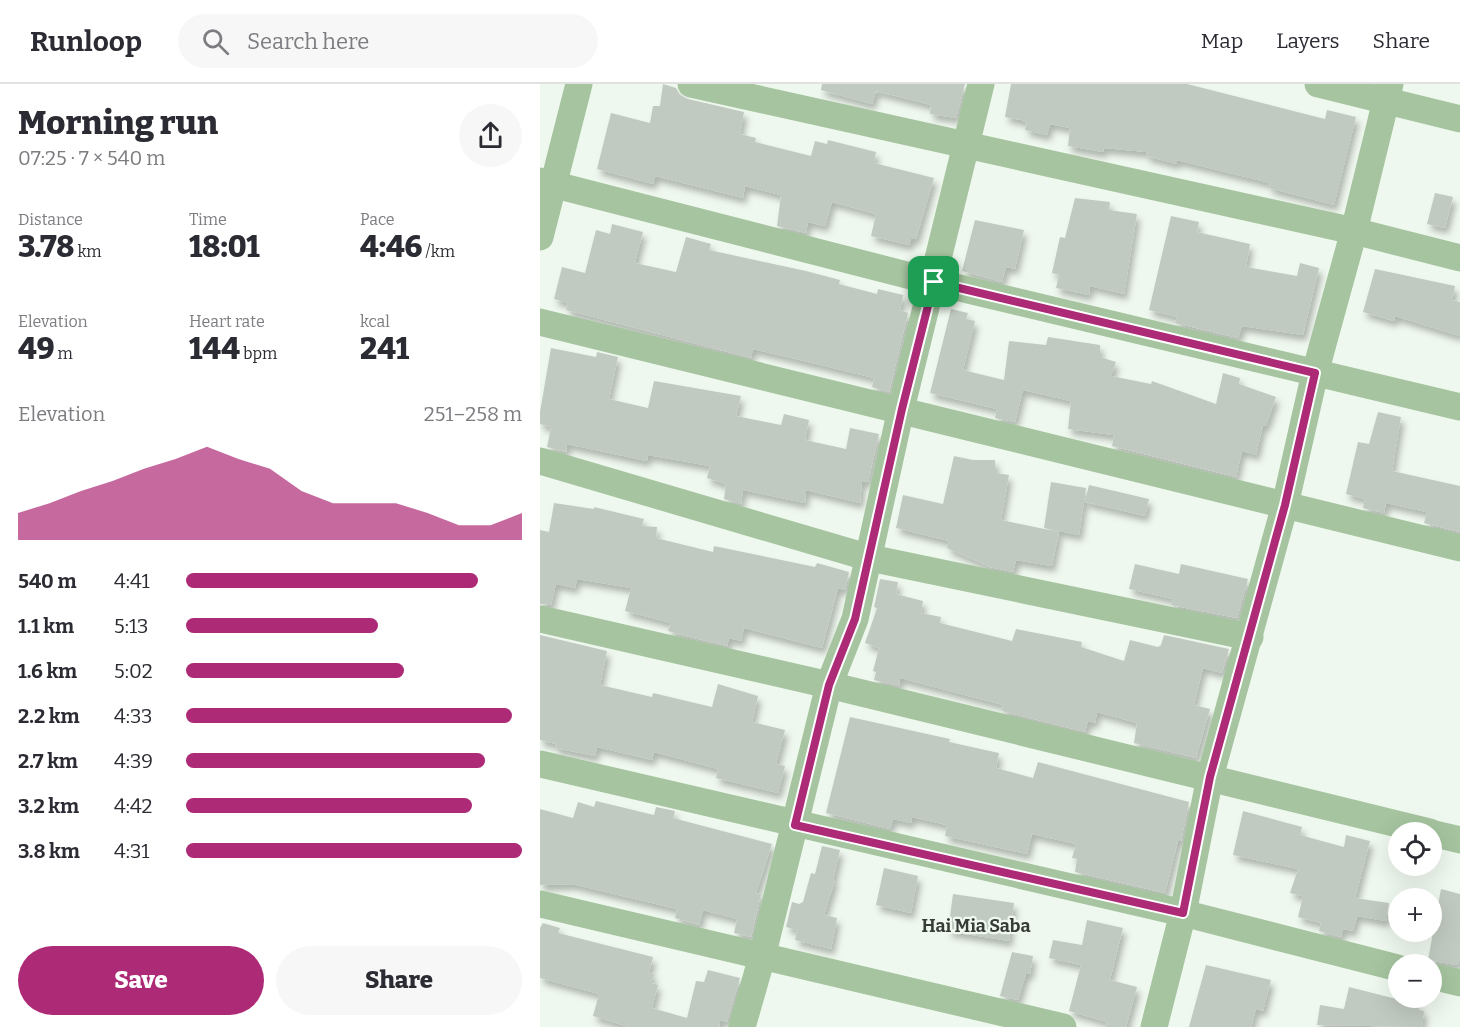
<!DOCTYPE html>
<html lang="en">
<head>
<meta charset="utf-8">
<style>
	body { margin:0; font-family:Bitter,serif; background:#f7f7f7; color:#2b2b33; height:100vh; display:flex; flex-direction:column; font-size:22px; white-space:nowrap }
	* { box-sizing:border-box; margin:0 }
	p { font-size:20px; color:#7c7c81 }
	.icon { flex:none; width:33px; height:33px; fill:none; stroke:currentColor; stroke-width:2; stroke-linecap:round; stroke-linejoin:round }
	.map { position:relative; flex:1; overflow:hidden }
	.drawer { display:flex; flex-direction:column; background:#fff; width:540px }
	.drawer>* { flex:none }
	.buttons { position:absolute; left:848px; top:738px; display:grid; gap:12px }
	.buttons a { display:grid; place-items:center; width:54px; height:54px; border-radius:50%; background:#fff; box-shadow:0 6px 24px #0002; font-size:30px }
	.pin { position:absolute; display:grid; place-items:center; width:51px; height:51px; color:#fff; margin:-26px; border-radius:12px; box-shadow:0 3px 9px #0006 }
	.round { display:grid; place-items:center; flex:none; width:63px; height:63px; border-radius:32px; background:#f7f7f7 }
	.headline { display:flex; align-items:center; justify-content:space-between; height:102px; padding:0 18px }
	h1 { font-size:33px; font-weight:800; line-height:45px }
	.stats { display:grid; grid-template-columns:repeat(3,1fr); gap:9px; height:102px; padding:6px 18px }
	.stats div { display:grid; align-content:center }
	.stats b { font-size:30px; font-weight:800 }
	.stats small { font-size:16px; font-weight:400 }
	.stats p { font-size:16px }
	.chart { height:168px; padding:12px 18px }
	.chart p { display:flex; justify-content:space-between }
	.chart svg { width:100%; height:108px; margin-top:6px; fill:#ad2b76; opacity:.7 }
	.cta { display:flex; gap:12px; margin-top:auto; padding:12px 18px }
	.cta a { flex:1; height:69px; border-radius:36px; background:#ad2b76; color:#fff; font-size:24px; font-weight:800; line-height:69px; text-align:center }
	.cta a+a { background:#f7f7f7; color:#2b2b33 }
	ul { padding:0 18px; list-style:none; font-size:20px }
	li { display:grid; grid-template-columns:96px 72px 1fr; align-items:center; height:45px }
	li i { height:15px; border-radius:8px; background:#ad2b76 }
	header { display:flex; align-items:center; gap:36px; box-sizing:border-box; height:84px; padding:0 30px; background:#fff; border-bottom:2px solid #e1e1e2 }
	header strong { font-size:28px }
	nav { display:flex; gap:33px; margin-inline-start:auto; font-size:21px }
	.search { width:420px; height:54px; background:#f7f7f7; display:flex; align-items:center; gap:15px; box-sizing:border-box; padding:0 21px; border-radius:33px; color:#7c7c81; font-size:22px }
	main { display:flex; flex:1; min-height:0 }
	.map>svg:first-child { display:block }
	.building { fill:#c1cac0; filter:url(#shadow) }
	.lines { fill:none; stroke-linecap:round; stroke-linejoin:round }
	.minor { stroke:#a5c49f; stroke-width:27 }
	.route-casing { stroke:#fff; stroke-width:12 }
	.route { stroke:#ad2b76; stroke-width:8 }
	.labels { text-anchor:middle; stroke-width:4.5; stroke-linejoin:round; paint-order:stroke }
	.neighbourhood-label { font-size:18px; font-weight:bold; fill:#383c38; stroke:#eff8ee }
</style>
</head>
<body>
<header>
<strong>Runloop</strong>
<div class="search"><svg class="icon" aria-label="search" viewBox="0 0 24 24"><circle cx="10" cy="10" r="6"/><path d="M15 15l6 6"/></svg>Search here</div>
<nav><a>Map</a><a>Layers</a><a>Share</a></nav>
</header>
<main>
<section class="drawer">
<div class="headline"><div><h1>Morning run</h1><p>07:25 · 7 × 540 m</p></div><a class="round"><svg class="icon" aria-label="share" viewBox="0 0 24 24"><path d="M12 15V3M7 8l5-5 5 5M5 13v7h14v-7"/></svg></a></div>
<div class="stats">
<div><p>Distance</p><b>3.78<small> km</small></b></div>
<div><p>Time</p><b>18:01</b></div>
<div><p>Pace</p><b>4:46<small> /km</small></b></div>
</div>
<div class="stats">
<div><p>Elevation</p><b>49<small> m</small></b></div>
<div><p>Heart rate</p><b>144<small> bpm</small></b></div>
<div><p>kcal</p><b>241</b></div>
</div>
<div class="chart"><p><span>Elevation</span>251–258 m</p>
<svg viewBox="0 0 160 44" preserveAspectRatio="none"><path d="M0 44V33L10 29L20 24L30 20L40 15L50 11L60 6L70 11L80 15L90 24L100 29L110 29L120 29L130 33L140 38L150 38L160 33V44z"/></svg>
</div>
<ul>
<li><b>540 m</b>4:41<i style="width:87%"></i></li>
<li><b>1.1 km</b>5:13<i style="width:57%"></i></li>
<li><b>1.6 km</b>5:02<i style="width:65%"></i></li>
<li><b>2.2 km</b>4:33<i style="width:97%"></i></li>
<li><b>2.7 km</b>4:39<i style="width:89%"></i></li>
<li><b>3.2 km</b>4:42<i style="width:85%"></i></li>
<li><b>3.8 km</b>4:31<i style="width:100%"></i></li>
</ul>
<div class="cta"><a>Save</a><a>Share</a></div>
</section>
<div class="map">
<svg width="920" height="943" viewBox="0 0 920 943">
	<defs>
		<filter id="shadow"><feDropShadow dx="3.5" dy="6" stdDeviation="3" flood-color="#0004"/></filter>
	</defs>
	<rect width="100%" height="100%" fill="#eff8ee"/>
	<g class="building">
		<polygon points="123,0 136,4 140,11 148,15 204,28 200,50 216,54 215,58 271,72 275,57 287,60 288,56 336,68 334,79 394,94 376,155 371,155 369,161 331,152 336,130 292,118 285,142 268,138 266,149 237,142 241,111 205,102 203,114 115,92 113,100 57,85 71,29 110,39 113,22 120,22"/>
		<polygon points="282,0 425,0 416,34 390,30 391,21 336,7 332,20 281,6"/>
		<polygon points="471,0 647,0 785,35 787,26 816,33 794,121 729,104 730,99 637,76 637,80 606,72 607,68 564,64 563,68 528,62 530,44 510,40 507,51 485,46 487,39 481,36 465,33"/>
		<polygon points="895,109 913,113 905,144 887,140"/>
		<polygon points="535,114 570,118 569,126 597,130 584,210 550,202 549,211 516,204 519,191 512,189 520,153 525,154"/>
		<polygon points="631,132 659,138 657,148 710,160 706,183 757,192 760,179 779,184 763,251 702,242 698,254 635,239 637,233 609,226"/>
		<polygon points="435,136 484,146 475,185 466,183 462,198 422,187"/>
		<polygon points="72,140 103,148 95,179 136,188 146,153 171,160 169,166 266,187 300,196 299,200 337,210 338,205 363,211 360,226 368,229 349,308 332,303 334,294 281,281 213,265 211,274 26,226 28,219 14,215 22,183 45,189 56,146 70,150"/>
		<polygon points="835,185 915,202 912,216 920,218 920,252 855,232 854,237 823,228"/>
		<polygon points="411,225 428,229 426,235 435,237 423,286 464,296 469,257 506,261 508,253 560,261 560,273 576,278 571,292 611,300 612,297 676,320 683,289 700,294 699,300 736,313 726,342 723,341 716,371 702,367 696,393 572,362 574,351 528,345 531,317 483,306 475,338 455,334 457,325 390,309"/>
		<polygon points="11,264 56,273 57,268 78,273 69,315 108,324 114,297 201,312 196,332 241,341 244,330 269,336 265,356 306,365 310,344 339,350 328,398 322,397 320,419 266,406 265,419 203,406 201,420 184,415 186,400 167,394 170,382 108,371 107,377 27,360 26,368 7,363 11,343 0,340 0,328"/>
		<polygon points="838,328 861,333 852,387 920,402 920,448 884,439 887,428 846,419 844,429 823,424 825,415 806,410 818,358 829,360"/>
		<polygon points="414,372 433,376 455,376 456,389 469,391 461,436 519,448 512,482 476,476 473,488 450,483 407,464 409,457 356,444 363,411 403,420"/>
		<polygon points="511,398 546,404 539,451 504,444"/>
		<polygon points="549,401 609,415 605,432 545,418"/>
		<polygon points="14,419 54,425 54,423 104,435 102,442 117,443 116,454 173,468 174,462 275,483 277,479 309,488 305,506 298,504 282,564 204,544 201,557 189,554 187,562 146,552 128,547 131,539 85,527 91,504 37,495 35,504 16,500 11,521 0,520 0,446 9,448"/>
		<polygon points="595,480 639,490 641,480 708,495 697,534 631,521 633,515 589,505"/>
		<polygon points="340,495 358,498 356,510 383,517 381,529 401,533 400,539 472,557 476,545 542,558 541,563 584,577 590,556 618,563 621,561 624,551 689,565 682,589 663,584 654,621 670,625 656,674 594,659 597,639 557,628 555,639 548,637 545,648 462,627 463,621 360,594 359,602 334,596 336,588 333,587 339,564 325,559 337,524 334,523"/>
		<polygon points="0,551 67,567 60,601 112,613 113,609 172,623 178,600 218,612 212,638 245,646 236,680 245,682 238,709 176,694 178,685 114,668 112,676 57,663 55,672 15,664 16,660 0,656"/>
		<polygon points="310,633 410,655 409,658 459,669 456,684 493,694 498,678 649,718 641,757 638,757 625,809 535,788 537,775 532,774 536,760 492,750 487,770 405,752 407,741 372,733 371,739 353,735 350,745 286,729"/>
		<polygon points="56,717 114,731 116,723 135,727 133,734 232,760 216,809 221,810 211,853 194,849 197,835 163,826 159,841 135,834 137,825 32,800 0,801 0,725 33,734 38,718 54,723"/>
		<polygon points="703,727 762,743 760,751 804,763 806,751 830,757 815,814 849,819 846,837 817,832 813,847 803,845 801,853 779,847 781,839 758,833 763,812 750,809 758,785 693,771"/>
		<polygon points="282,762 300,766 293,796 295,796 284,831 297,834 291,865 255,856 257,846 246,843 252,818 259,820 263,818 271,789 275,790"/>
		<polygon points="344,784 378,792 371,829 336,821"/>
		<polygon points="901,805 920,810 920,874 917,881 888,876"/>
		<polygon points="413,810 474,819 469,857 408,847"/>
		<polygon points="547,836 583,844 570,896 597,903 586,943 566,943 567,938 529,927 541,881 509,874 513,856 542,861"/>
		<polygon points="3,839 20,844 18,849 113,873 109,889 114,890 111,899 118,901 112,924 147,934 156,897 164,898 168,886 200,894 187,938 180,936 179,943 89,943 53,932 59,910 0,894 0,844"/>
		<polygon points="472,868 493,872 490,890 486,890 478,916 460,912"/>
		<polygon points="666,881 731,896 723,927 716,925 711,943 649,943"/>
		<polygon points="809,903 880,921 879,926 884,927 882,943 777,941 780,921 804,925"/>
	</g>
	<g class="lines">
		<g class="minor">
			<polyline points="151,0 814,147 920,174"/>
			<polyline points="778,0 920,35"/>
			<polyline points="0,97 394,198 920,323"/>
			<polyline points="0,153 39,0"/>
			<polyline points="0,238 920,464"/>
			<polyline points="0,377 330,474 710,553"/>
			<polyline points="0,535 289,601 890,748"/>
			<polyline points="0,680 643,829 858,884"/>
			<polyline points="891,749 920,756"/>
			<polyline points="0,820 523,943"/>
			<polyline points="891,892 920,899"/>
			<polyline points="202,943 222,873 289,601 315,535 361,325 441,0"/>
			<polyline points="614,943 643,829 670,693 745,421 775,289 814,147 850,0"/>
		</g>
	</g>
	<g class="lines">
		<g class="route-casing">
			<polygon id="route" points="394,198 775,289 745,421 670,693 643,829 255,741 289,601 315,535 362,325"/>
		</g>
		<use href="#route" class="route"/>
	</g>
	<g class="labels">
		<g class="neighbourhood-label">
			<text x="436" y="848">Hai Mia Saba</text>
		</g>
	</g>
</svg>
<div class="buttons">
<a><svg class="icon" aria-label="locate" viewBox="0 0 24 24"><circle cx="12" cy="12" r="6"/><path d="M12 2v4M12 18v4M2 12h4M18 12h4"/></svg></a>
<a>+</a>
<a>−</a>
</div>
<div class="pin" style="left:394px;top:198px;background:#1e9e55"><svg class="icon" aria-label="arrive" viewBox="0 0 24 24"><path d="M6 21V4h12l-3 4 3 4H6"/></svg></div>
</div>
</main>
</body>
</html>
